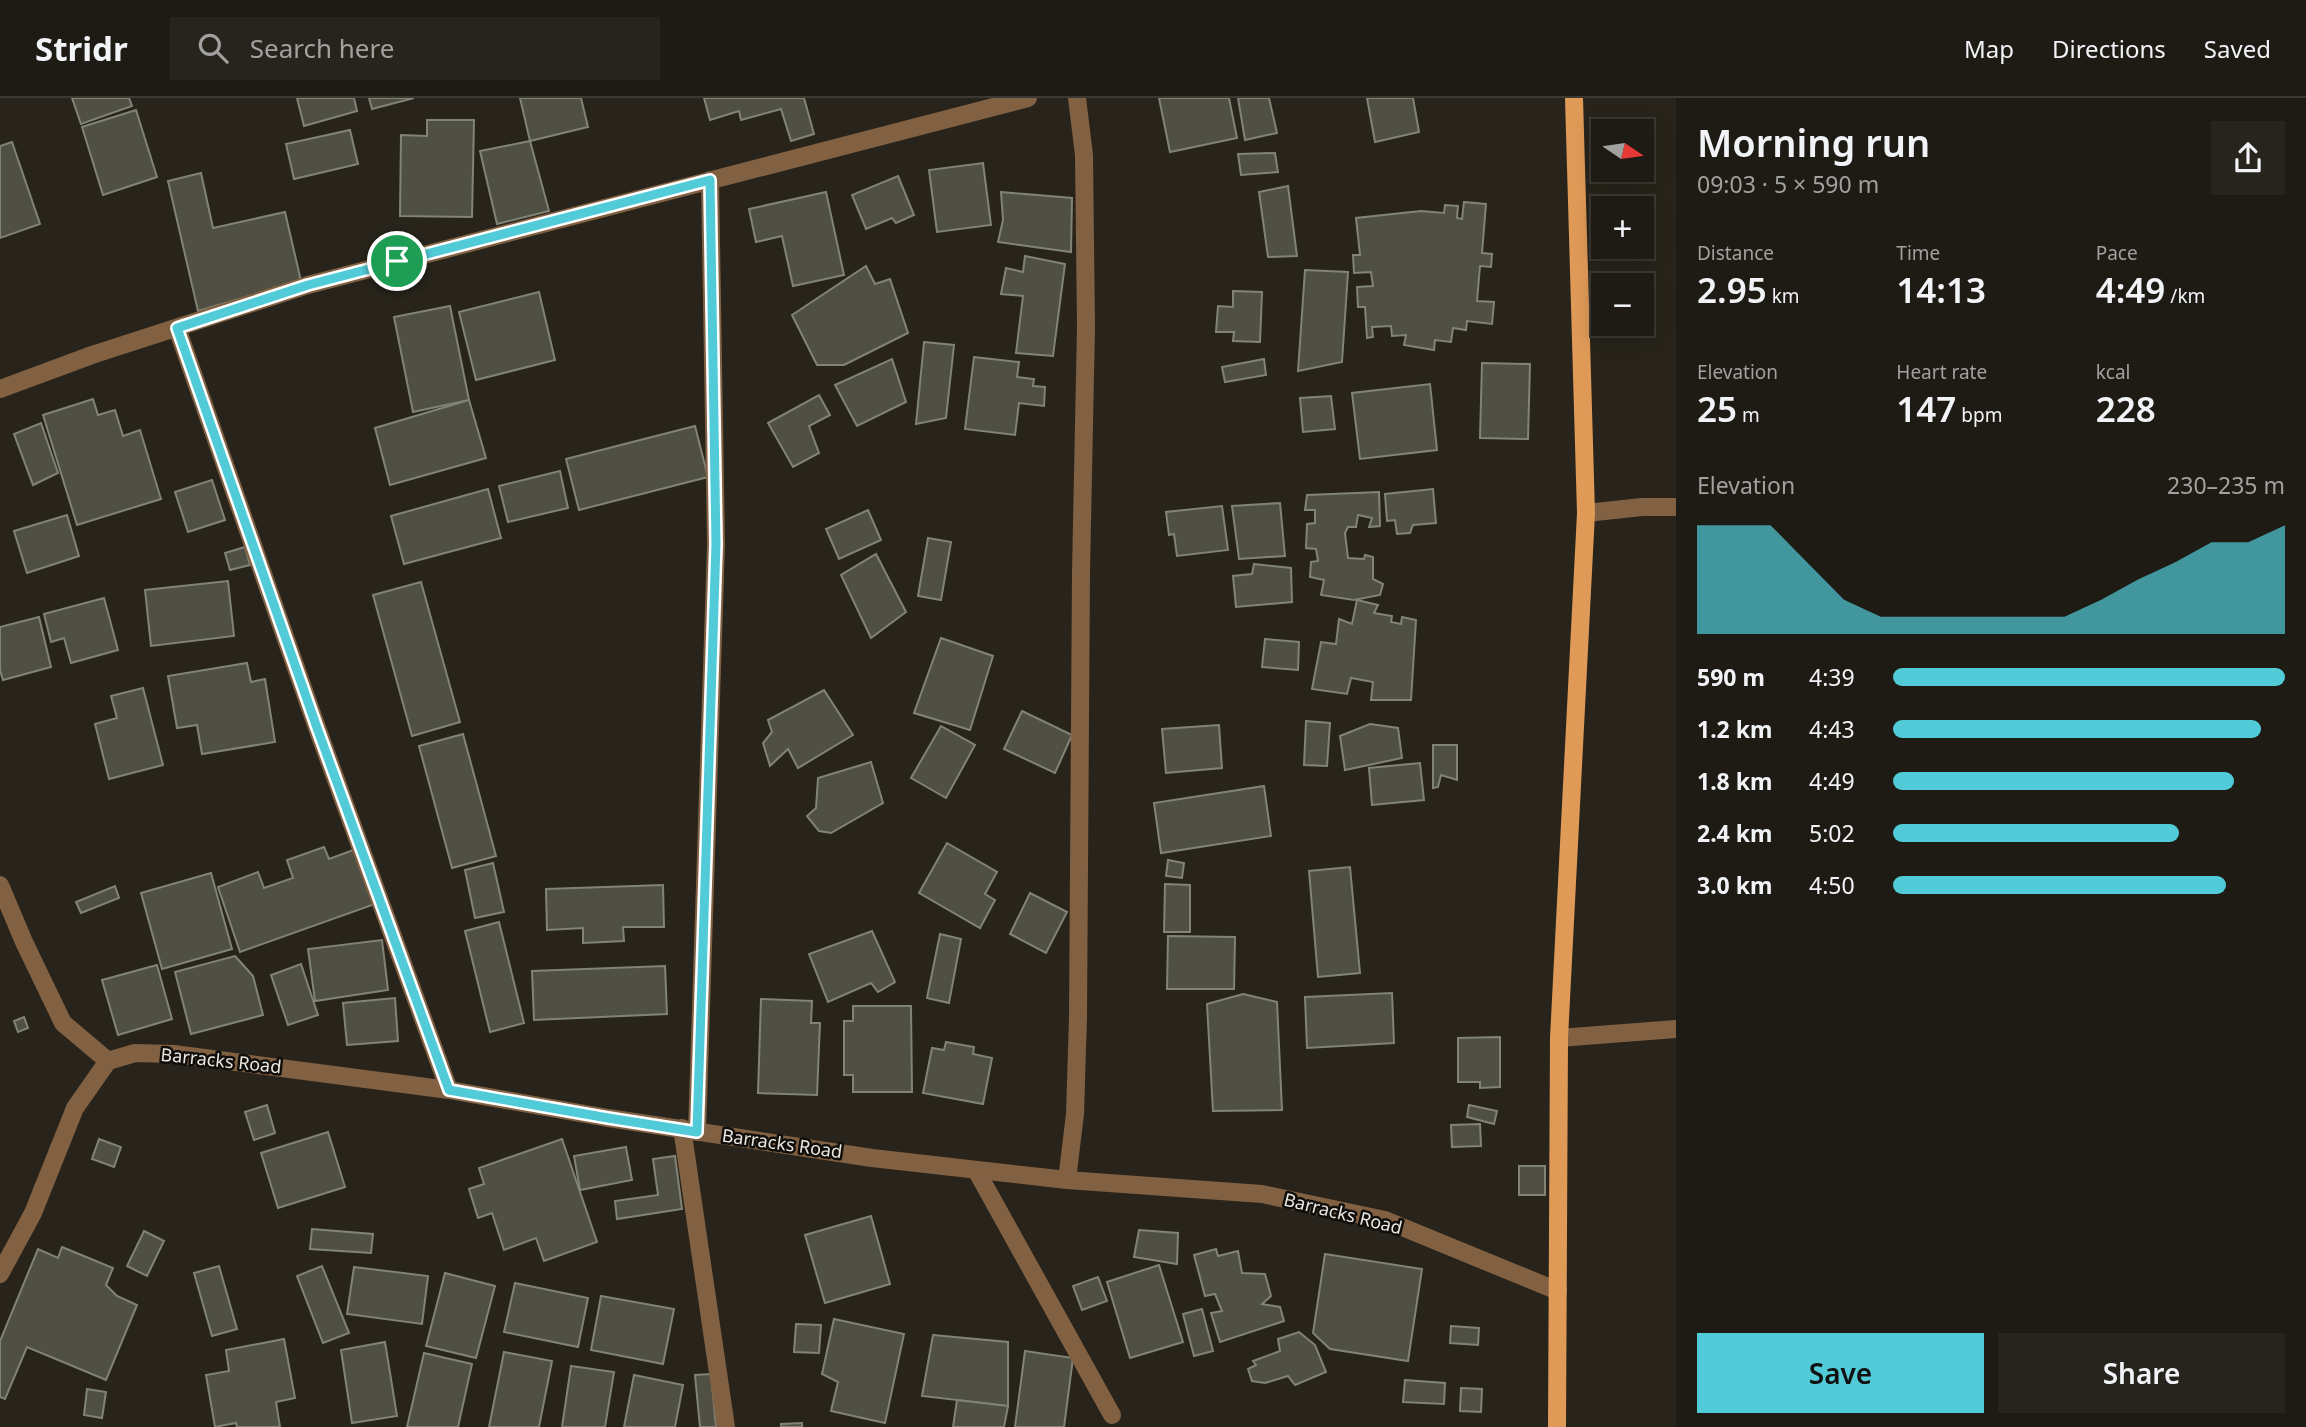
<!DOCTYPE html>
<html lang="en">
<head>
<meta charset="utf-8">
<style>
	body { margin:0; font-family:"Noto Sans",sans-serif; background:#26241d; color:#f1f3f6; height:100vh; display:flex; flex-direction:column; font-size:26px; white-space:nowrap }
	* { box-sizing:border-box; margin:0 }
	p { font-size:23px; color:#a1a1a0 }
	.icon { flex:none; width:38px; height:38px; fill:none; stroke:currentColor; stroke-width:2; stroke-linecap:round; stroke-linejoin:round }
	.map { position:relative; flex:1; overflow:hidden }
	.sheet { display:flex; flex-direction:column; background:#1e1b14; width:630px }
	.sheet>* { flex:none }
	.needle { width:46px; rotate:103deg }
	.fabs { position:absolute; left:1591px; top:21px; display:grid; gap:14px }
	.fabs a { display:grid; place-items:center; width:63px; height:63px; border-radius:0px; background:#1e1b14; box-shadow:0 4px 18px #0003,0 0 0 2px #3c3934; font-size:35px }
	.pin { position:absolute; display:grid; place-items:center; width:60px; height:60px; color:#fff; margin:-30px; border:4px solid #fff; border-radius:50%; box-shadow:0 2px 7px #0007 }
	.round { display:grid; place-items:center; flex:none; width:74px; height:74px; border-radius:0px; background:#26241d }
	.overview { display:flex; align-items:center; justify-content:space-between; height:119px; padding:0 21px }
	h1 { font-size:38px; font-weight:600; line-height:52px }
	.metrics { display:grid; grid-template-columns:repeat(3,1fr); gap:10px; height:119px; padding:7px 21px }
	.metrics div { display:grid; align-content:center }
	.metrics b { font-size:35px; font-weight:600 }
	.metrics small { font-size:19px; font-weight:400 }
	.metrics p { font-size:19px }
	.chart { height:196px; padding:14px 21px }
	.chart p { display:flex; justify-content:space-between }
	.chart svg { width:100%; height:126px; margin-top:7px; fill:#52cbd8; opacity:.7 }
	.primary-button { display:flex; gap:14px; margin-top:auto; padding:14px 21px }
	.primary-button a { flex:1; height:80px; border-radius:0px; background:#52cbd8; color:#111; font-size:28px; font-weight:600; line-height:80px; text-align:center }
	.primary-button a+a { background:#26241d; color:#f1f3f6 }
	ul { padding:0 21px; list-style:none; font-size:23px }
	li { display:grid; grid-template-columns:112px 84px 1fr; align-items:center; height:52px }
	li i { height:18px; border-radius:9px; background:#52cbd8 }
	header { display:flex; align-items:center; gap:42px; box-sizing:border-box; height:98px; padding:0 35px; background:#1e1b14; border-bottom:2px solid #3c3934 }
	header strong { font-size:33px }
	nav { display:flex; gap:38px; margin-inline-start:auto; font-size:24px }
	.search { width:490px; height:63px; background:#26241d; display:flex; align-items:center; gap:18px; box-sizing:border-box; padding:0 24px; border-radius:0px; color:#a1a1a0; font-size:26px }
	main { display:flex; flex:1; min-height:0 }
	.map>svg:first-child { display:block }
	.building { fill:#4f4f44; stroke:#828377; stroke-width:2 }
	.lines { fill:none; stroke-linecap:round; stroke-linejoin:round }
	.minor { stroke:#826042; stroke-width:18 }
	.major { stroke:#e09a58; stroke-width:18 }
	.route-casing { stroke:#fff; stroke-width:14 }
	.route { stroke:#52cbd8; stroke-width:9 }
	.labels { text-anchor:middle; stroke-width:5; stroke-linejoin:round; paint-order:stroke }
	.street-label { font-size:18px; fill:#eae7e1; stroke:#100e0a }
</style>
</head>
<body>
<header>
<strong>Stridr</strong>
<div class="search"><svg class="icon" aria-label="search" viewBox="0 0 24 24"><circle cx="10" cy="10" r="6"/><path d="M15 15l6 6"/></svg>Search here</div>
<nav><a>Map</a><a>Directions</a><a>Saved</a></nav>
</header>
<main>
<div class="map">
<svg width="1676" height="1329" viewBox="0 0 1676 1329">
	<rect width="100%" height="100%" fill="#28241b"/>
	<g class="building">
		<polygon points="72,0 129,0 132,8 81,26"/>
		<polygon points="297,0 354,0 357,13 304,28"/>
		<polygon points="369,0 414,0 372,11"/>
		<polygon points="520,0 581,0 588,29 530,43"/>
		<polygon points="704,0 804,0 814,36 791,43 781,11 741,22 739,13 710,22"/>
		<polygon points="1159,0 1229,0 1237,40 1170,54"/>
		<polygon points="1238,0 1269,0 1277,35 1245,42"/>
		<polygon points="1367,0 1413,0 1419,34 1375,44"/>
		<polygon points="136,12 157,79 103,97 82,29"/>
		<polygon points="427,22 474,22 472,119 400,118 401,37 427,38"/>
		<polygon points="350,32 358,66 294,81 286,46"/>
		<polygon points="530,43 549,113 497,126 480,53"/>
		<polygon points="12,44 40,126 0,140 0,48"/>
		<polygon points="1275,55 1278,74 1241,77 1238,56"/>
		<polygon points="983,65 991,127 937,134 929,72"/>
		<polygon points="201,75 213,130 285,114 301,183 198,213 168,83"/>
		<polygon points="898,78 914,117 896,125 892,120 866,131 852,97"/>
		<polygon points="1288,88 1297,158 1268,159 1259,94"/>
		<polygon points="826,94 844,177 793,188 782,138 756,144 749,111"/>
		<polygon points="1001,94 1072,100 1071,154 998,144 1003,122"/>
		<polygon points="1464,104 1486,106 1482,155 1492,156 1491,169 1480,168 1477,203 1494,204 1492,226 1467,223 1466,232 1453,230 1451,244 1435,242 1434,252 1404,247 1406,237 1392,238 1391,228 1372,229 1373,239 1367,240 1365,209 1358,209 1357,189 1373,188 1371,174 1354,175 1353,157 1360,157 1356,120 1421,113 1444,115 1445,107 1458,108 1457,120 1462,121"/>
		<polygon points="1025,158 1065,166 1053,258 1016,255 1023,198 1001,196 1006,170 1023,174"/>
		<polygon points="866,168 875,186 890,181 908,235 844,267 817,267 792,217"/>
		<polygon points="1305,172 1348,174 1342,264 1298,273"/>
		<polygon points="1233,193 1262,194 1260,244 1233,243 1234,234 1216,234 1218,208 1233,209"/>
		<polygon points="539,194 555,262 476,282 459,214"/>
		<polygon points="450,208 469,302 413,314 394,219"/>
		<polygon points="924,244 954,247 946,320 916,326"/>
		<polygon points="974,259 1019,264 1017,279 1034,281 1033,288 1045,289 1044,308 1019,305 1015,337 965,331"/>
		<polygon points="892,261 906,304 857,328 835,287"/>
		<polygon points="1264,261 1266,277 1225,284 1222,269"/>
		<polygon points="1482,265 1530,266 1528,341 1480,340"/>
		<polygon points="1430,286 1437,352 1360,361 1352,295"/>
		<polygon points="819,297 830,317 809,328 819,355 793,369 768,325"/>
		<polygon points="1331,298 1335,331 1303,334 1300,300"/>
		<polygon points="93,301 98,317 115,312 123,338 140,332 161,401 77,427 43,317"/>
		<polygon points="469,302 486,360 390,387 375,330"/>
		<polygon points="41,325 58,375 33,387 14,336"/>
		<polygon points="695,328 708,379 579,412 566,361"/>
		<polygon points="560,373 568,410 508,424 499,388"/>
		<polygon points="212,382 225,422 188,434 175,394"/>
		<polygon points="488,391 501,440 404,466 391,418"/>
		<polygon points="1433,391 1436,425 1413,427 1410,435 1397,436 1395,422 1387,423 1385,396"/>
		<polygon points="1379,394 1380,428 1369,429 1372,420 1358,417 1356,429 1348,429 1345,435 1348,460 1364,461 1365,457 1373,459 1373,481 1383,486 1380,497 1354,502 1321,497 1324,482 1310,479 1311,464 1318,463 1316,451 1306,450 1307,426 1315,425 1315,412 1305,412 1307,397"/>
		<polygon points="1280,405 1285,458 1239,461 1232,408"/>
		<polygon points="1222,408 1228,452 1177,458 1174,436 1169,437 1166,414"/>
		<polygon points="868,412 881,442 839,461 826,431"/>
		<polygon points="67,417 79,458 27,475 14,433"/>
		<polygon points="928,440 951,444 941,502 918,498"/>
		<polygon points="245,449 250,467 230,472 225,455"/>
		<polygon points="876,456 906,514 871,540 841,477"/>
		<polygon points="1254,466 1291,470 1292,504 1236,509 1233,478 1252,476"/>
		<polygon points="228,483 234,538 151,548 145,492"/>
		<polygon points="421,484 460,624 412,638 373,497"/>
		<polygon points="104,500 118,552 71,565 64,540 51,544 44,516"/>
		<polygon points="1357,502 1378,507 1374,515 1392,518 1391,524 1401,526 1402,519 1416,522 1411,602 1371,602 1373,584 1351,580 1347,596 1312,591 1321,544 1336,546 1339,521 1352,526"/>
		<polygon points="39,519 51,569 3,582 0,572 0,529"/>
		<polygon points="941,540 993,558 970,632 914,615"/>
		<polygon points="1265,541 1299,544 1298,572 1262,569"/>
		<polygon points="247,565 251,584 265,581 275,644 202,656 197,627 177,630 168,578"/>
		<polygon points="143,590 163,667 109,681 95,626 117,620 111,598"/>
		<polygon points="824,592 853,637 798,670 788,651 770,668 763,645 772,634 768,622"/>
		<polygon points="1022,613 1072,637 1055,675 1004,651"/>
		<polygon points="1306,623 1330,625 1327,668 1304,667"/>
		<polygon points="1370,626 1398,630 1402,660 1345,672 1340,638"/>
		<polygon points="1219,627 1222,670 1166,675 1162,631"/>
		<polygon points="941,628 975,647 946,700 911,680"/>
		<polygon points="463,636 496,758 452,770 419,648"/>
		<polygon points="1433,647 1457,647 1457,682 1441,677 1438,689 1433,690"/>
		<polygon points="871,664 883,705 831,735 819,733 807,718 816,710 818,680"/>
		<polygon points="1420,665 1424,702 1372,707 1369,670"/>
		<polygon points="1264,688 1271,738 1161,755 1154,705"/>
		<polygon points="947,745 997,774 985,796 995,802 980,830 919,795"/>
		<polygon points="324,749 329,761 356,751 375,806 240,854 218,789 258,774 264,790 293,780 287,762"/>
		<polygon points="1168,762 1184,765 1182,780 1166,778"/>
		<polygon points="493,765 504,814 475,820 465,772"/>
		<polygon points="1350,769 1360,875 1318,879 1309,773"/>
		<polygon points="211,775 232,851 162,871 141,795"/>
		<polygon points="1165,786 1190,787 1190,834 1164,834"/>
		<polygon points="663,787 664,829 623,829 624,843 583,845 583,830 547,832 546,791"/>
		<polygon points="115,788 119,800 81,815 76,804"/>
		<polygon points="1030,795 1067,814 1046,855 1010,836"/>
		<polygon points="499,824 524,925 490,934 465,833"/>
		<polygon points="872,833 895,884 878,894 871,885 828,904 809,856"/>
		<polygon points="940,836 961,841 949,905 927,900"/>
		<polygon points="1168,838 1235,839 1234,891 1167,891"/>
		<polygon points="382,842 388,892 315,903 308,851"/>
		<polygon points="235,858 253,878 263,917 191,936 175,874"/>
		<polygon points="301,866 318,917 288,927 271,877"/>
		<polygon points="157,867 172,921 118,937 102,882"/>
		<polygon points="665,868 667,916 534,922 532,873"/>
		<polygon points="1392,895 1394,945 1307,950 1305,899"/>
		<polygon points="1243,896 1277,904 1282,1012 1213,1013 1207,906"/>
		<polygon points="395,900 398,943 347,947 343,905"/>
		<polygon points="761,901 812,903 811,925 820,925 817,997 758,995"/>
		<polygon points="853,908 911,908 912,994 853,994 853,977 844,977 844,923 853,923"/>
		<polygon points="24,919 28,930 18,934 14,923"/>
		<polygon points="1500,939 1500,989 1480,990 1480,984 1458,984 1458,940"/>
		<polygon points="946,944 974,949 973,956 992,960 983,1006 923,995 932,950 944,952"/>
		<polygon points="267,1007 275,1035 254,1042 245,1014"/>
		<polygon points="1469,1007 1497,1013 1494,1026 1467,1019"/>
		<polygon points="1480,1026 1481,1048 1452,1049 1451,1027"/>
		<polygon points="328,1034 345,1089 278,1110 261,1055"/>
		<polygon points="99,1041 121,1049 114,1069 92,1061"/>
		<polygon points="562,1041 597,1144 544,1163 536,1140 504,1152 492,1115 478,1120 469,1091 484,1086 479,1070"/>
		<polygon points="626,1049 632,1082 580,1092 574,1058"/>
		<polygon points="675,1058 682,1111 617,1121 615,1103 658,1097 653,1061"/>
		<rect x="1519" y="1068" width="26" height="29"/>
		<polygon points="871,1118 890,1186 825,1205 805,1137"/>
		<polygon points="312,1131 373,1136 371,1155 310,1151"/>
		<polygon points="1139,1132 1178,1135 1177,1166 1134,1159"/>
		<polygon points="144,1133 164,1143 147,1178 127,1168"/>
		<polygon points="62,1149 113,1170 106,1187 117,1198 137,1207 106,1282 27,1249 5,1301 0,1299 0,1243 38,1151 58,1160"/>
		<polygon points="1216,1151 1218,1158 1238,1153 1242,1175 1265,1176 1271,1198 1262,1206 1280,1209 1284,1223 1220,1244 1211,1215 1222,1213 1215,1196 1205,1198 1194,1157"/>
		<polygon points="1325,1156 1422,1171 1408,1263 1330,1251 1313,1235"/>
		<polygon points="1159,1167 1183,1244 1130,1260 1107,1184"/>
		<polygon points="219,1168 237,1231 212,1238 194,1175"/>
		<polygon points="322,1168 349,1235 323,1245 297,1178"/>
		<polygon points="354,1169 428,1178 422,1226 347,1216"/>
		<polygon points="445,1175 495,1188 476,1260 426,1248"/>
		<polygon points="1098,1179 1107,1203 1082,1212 1073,1188"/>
		<polygon points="515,1185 588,1200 578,1249 504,1234"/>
		<polygon points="601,1198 674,1211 663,1266 591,1252"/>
		<polygon points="1202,1211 1213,1253 1194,1258 1183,1216"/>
		<polygon points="834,1221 904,1236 885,1325 831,1313 838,1284 822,1276"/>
		<polygon points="796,1226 821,1227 819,1255 794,1254"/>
		<polygon points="1451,1228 1479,1230 1478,1247 1450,1245"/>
		<polygon points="1299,1234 1315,1247 1326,1274 1295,1287 1288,1278 1265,1285 1252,1283 1248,1271 1256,1267 1253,1263 1280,1253 1278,1241"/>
		<polygon points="933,1237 1008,1244 1008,1308 922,1298"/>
		<polygon points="284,1241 295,1300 276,1304 280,1329 237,1329 236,1325 215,1329 206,1277 229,1273 226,1252"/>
		<polygon points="385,1244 397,1318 352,1325 341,1252"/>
		<polygon points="1025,1253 1073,1260 1064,1329 1015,1329"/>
		<polygon points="504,1254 552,1263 539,1329 489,1329"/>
		<polygon points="424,1255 472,1266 458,1329 407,1329"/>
		<polygon points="571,1268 614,1274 605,1329 562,1329"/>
		<polygon points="711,1276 716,1329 700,1329 695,1277"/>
		<polygon points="634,1277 683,1287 675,1329 624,1329"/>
		<polygon points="1405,1282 1445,1285 1444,1306 1403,1304"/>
		<polygon points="1461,1290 1482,1291 1481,1314 1460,1313"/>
		<polygon points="87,1291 106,1294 102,1320 84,1317"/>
		<polygon points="957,1302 1008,1308 1004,1329 953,1329"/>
		<polygon points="802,1325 802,1329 781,1329 781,1326"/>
	</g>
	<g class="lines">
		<g class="minor">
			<polyline points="177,230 316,627 449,992"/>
			<polyline points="0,291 92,257 308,187 1028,0"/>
			<polyline points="1586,415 1642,409 1676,409"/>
			<polyline points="0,787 24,844 63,925 108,963"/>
			<polyline points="1559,940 1676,931"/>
			<polyline points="682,1030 726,1329"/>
			<polyline points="697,1034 716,446 710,82"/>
			<polyline points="976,1072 1112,1317"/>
			<polyline points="1067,1082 1075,1016 1078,919 1081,474 1086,229 1084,57 1077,0"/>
			<polyline points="0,1176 33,1115 75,1010 108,963 135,955 174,956 449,992 608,1020 872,1060 1067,1082 1262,1096 1385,1122 1558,1193"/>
		</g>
		<polyline class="major" points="1557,1329 1559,940 1586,415 1574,0"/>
	</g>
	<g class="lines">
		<g class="route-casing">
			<polygon id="route" points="710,82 716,446 697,1034 608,1020 449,992 316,627 177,230 308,187"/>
		</g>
		<use href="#route" class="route"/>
	</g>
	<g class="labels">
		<g class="street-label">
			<text transform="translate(221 963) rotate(6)" y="6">Barracks Road</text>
			<text transform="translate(782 1046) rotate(8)" y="6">Barracks Road</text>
			<text transform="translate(1343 1116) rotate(14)" y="6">Barracks Road</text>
		</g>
	</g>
</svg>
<div class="fabs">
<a><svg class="needle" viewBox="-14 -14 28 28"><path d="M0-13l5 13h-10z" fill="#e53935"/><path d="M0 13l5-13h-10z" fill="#a1a1a0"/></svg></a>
<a>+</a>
<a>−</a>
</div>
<div class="pin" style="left:397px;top:163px;background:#1e9e55"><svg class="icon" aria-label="arrive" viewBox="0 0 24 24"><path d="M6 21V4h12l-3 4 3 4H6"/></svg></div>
</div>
<section class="sheet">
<div class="overview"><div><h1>Morning run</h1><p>09:03 · 5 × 590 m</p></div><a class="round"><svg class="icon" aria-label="share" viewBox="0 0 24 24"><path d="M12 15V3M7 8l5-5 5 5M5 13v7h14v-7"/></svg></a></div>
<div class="metrics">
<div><p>Distance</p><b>2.95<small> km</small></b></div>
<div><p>Time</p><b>14:13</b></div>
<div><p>Pace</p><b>4:49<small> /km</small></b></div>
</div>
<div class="metrics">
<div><p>Elevation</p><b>25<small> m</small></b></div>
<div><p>Heart rate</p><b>147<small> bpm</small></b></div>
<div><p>kcal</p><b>228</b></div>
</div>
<div class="chart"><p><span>Elevation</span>230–235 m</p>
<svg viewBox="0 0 160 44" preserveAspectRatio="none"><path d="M0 44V6L10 6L20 6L30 19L40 32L50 38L60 38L70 38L80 38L90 38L100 38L110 32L120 25L130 19L140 12L150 12L160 6V44z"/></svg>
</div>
<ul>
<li><b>590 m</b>4:39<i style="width:100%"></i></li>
<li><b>1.2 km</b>4:43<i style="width:94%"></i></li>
<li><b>1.8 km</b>4:49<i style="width:87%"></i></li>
<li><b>2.4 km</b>5:02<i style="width:73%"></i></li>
<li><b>3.0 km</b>4:50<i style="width:85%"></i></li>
</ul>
<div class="primary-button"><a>Save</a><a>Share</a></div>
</section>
</main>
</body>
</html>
